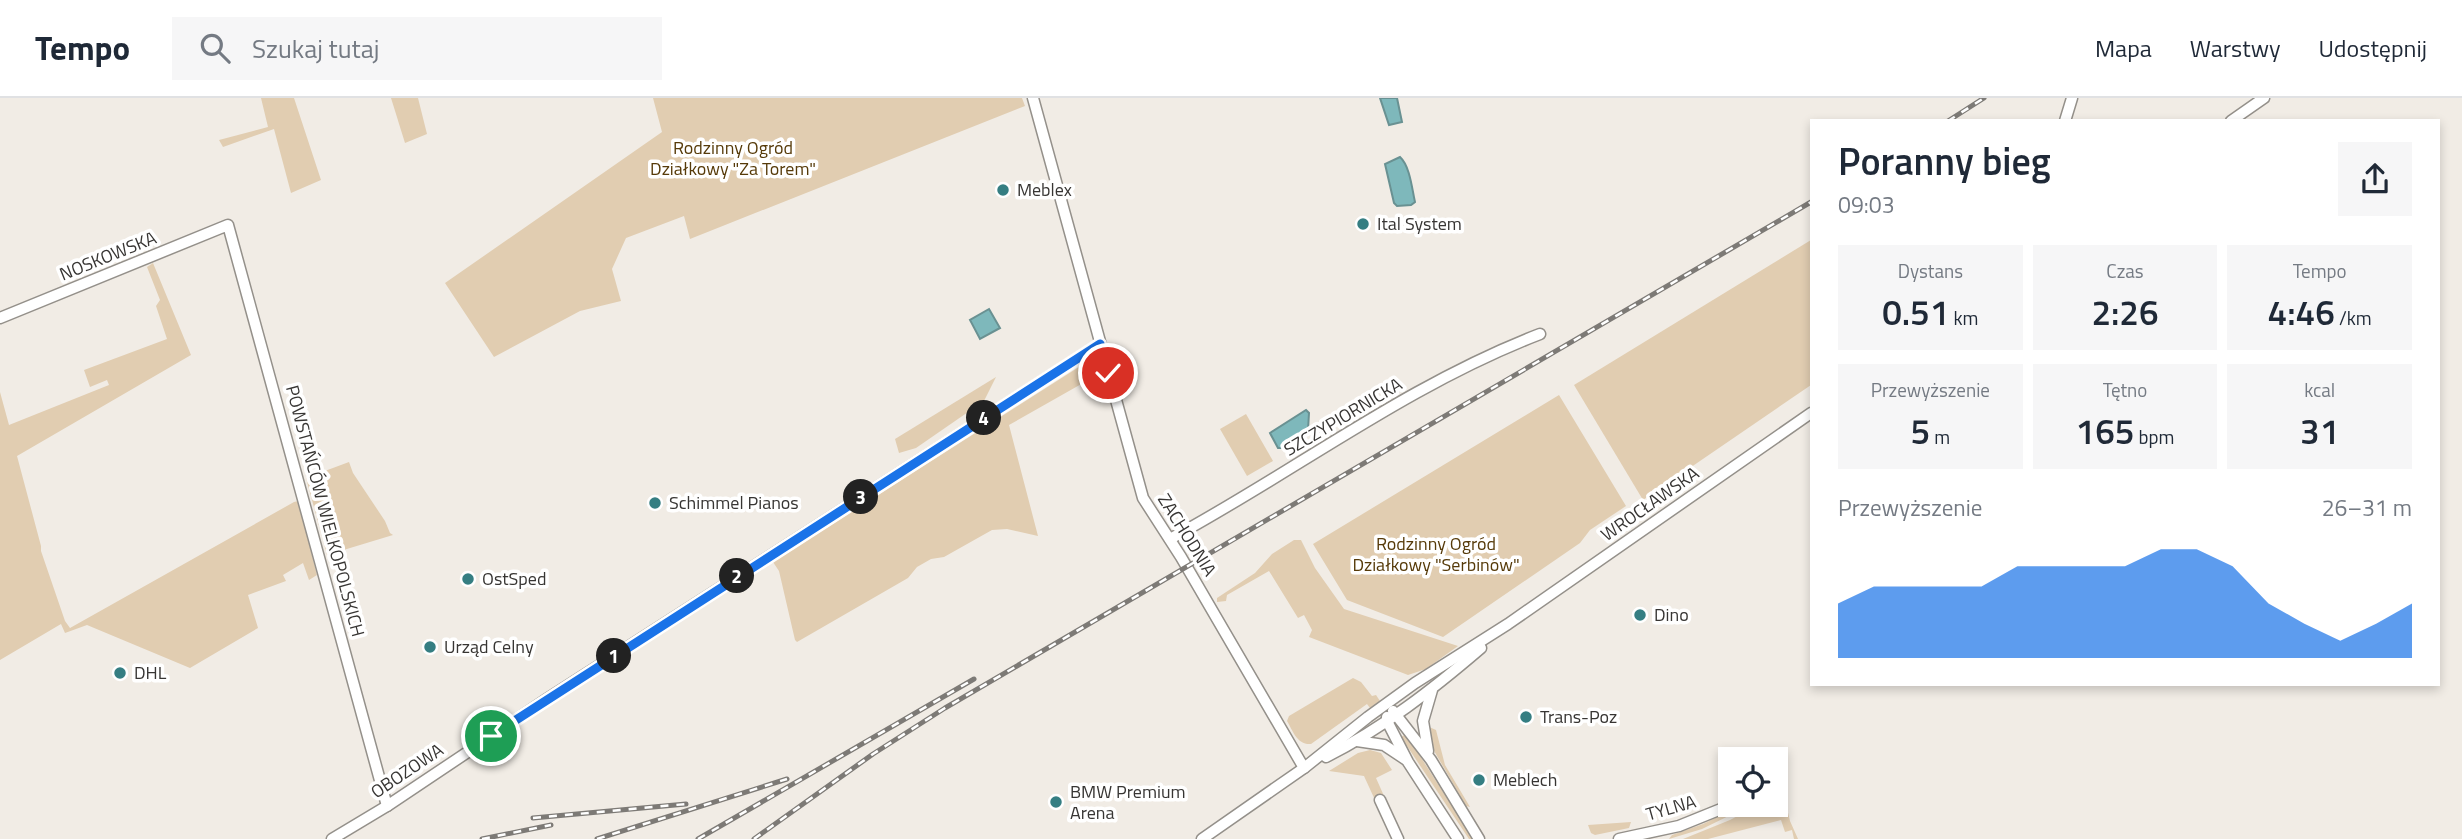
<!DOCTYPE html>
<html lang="pl">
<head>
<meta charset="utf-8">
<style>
	body { margin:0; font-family:"Titillium Web",sans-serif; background:#f6f6f7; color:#1f2937; height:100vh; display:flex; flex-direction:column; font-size:26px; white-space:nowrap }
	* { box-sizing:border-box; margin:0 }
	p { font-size:23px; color:#747a83 }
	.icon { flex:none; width:38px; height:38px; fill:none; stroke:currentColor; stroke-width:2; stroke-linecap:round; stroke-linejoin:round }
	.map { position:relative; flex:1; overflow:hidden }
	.details { position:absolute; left:1810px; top:21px; width:630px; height:567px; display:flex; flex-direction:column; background:#fff; border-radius:0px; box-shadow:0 4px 10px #0003 }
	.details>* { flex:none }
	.controls { position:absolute; left:1718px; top:649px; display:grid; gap:14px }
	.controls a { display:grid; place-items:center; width:70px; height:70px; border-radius:0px; background:#fff; box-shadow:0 4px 10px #0003; font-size:35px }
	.pin { position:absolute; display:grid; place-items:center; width:60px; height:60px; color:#fff; margin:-30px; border:4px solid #fff; border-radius:50%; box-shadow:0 2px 7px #0007 }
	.km { position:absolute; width:35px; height:35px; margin:-18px; border-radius:50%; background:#222; color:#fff; font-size:19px; line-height:35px; text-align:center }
	.round { display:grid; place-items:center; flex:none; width:74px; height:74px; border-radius:0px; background:#f6f6f7 }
	.head { display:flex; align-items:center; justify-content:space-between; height:119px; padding:0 28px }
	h1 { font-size:38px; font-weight:600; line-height:52px }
	.metrics { display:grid; grid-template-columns:repeat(3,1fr); gap:10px; height:119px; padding:7px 28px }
	.metrics div { display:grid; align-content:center; border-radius:0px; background:#f6f6f7; text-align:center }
	.metrics b { font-size:35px; font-weight:600 }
	.metrics small { font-size:19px; font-weight:400 }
	.metrics p { font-size:19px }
	.chart { height:196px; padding:14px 28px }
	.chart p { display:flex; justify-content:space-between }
	.chart svg { width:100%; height:126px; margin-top:7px; fill:#1a73e8; opacity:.7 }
	header { display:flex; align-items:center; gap:42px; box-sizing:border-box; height:98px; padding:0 35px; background:#fff; border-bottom:2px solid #e0e1e3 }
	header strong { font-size:33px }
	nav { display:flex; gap:38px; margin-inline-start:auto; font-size:24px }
	.search { width:490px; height:63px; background:#f6f6f7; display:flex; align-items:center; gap:18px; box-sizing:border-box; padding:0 24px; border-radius:0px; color:#747a83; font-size:26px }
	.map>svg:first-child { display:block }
	.green { fill:#e1cdb1 }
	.water { fill:#7eb8bb; stroke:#699192; stroke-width:2 }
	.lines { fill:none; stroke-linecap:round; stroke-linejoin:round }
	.minor-casing { stroke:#94908a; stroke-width:13 }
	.minor { stroke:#fff; stroke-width:10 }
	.rail-casing { stroke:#7d7a76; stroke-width:5 }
	.rail { stroke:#fff; stroke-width:2.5; stroke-dasharray:8; stroke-linecap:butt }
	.route-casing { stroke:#fff; stroke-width:14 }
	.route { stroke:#1a73e8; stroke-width:9 }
	.poi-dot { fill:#357e82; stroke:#fff; stroke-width:2.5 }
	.labels { text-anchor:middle; stroke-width:7; stroke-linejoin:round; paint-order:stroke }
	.park-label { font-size:18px; fill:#563a09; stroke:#fff }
	.poi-label { font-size:18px; fill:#373533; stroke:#fff; text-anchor:start }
	.street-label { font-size:18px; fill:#373533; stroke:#fff }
</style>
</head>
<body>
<header>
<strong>Tempo</strong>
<div class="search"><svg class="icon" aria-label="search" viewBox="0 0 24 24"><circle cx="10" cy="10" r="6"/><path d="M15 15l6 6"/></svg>Szukaj tutaj</div>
<nav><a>Mapa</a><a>Warstwy</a><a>Udostępnij</a></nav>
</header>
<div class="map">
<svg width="2462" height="741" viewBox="0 0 2462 741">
	<rect width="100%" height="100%" fill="#f1ece5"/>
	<g class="green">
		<polygon points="261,0 294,0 321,82 291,95 274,31 223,49 219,42 268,29"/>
		<polygon points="391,0 418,0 427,36 405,45"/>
		<polygon points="653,0 1022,0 1025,8 690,141 684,118 626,140 612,171 621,203 580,213 494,259 445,185 662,34"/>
		<polygon points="1811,142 1811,287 1643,402 1574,287"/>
		<polygon points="153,165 191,257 17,358 41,448 41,453 65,523 70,530 294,404 298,403 317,477 309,482 303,465 283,477 286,483 248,497 258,530 190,570 87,527 65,535 61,526 0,562 0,294 9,327 109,287 107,282 90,289 84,272 167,241 156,208 160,202 147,169"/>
		<polygon points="1082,267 1099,276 1009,327 1038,438 1007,431 992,432 944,459 931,461 917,469 908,480 797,544 795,542 779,473 773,464"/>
		<polygon points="996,279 984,303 916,350 899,355 895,341"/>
		<polygon points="1559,297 1626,408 1590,432 1580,445 1443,539 1347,502 1313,446"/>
		<polygon points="1246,316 1273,363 1247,378 1220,331"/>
		<polygon points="349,364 353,375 385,423 390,435 393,437 327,457 306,380"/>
		<polygon points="1294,442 1301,442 1315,470 1344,511 1458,548 1426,571 1408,577 1309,539 1312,532 1304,517 1298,520 1269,473 1227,497 1226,503 1217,504 1217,500 1255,475 1272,456"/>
		<path d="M1353,580L1361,584L1372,598L1376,597L1380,603L1370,610L1367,606L1311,646C1297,647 1293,633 1287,623L1289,618Z"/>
		<polygon points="1427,628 1436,632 1445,667 1470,709 1466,708 1433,651"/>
		<polygon points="1406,636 1473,741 1469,741 1401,639"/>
		<polygon points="1370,652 1381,655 1392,672 1376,680 1384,698 1375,702 1364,678 1329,673 1358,655"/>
		<polygon points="1777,698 1780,700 1784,698 1790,723 1798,741 1794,741 1792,732 1785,734 1781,722 1708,741 1683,741 1730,722 1758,707 1776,707"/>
		<polygon points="1742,707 1751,707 1702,731 1669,741 1672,737 1703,726"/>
		<polygon points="1631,724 1629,730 1595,737 1591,735 1588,727"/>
	</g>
	<g class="water">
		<polygon points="1380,0 1397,0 1402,24 1389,27"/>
		<path d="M1400,59C1410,68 1412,91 1415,104L1411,107L1397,108L1394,105L1385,66Z"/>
		<polygon points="989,211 1000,230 980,241 970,222"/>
		<polygon points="1306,312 1309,315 1308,332 1282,350 1278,350 1270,335"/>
	</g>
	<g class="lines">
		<g class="minor-casing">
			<g id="minor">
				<polyline points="1033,0 1143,400 1181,459 1304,670"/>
				<polyline points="2065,23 2072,0"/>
				<polyline points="2231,23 2264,0"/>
				<polyline points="0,220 228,127 387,708"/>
				<path d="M1170,441C1294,374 1407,287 1540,236"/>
				<polyline points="1393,613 1431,662 1479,741"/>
				<polyline points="1387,619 1387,623 1408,664 1458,741"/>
				<polyline points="1357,643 1384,647 1405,661"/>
				<polyline points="1428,653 1423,623 1432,592"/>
				<path d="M1326,659C1383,630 1432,592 1481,550"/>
				<polyline points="1776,682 1778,681"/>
				<polyline points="1380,702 1398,741"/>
				<polyline points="332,741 387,708 547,601 1100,246"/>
				<polyline points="1202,741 1304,670 1368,619 1415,585 1508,526 1811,315"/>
				<polyline points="1619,741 1679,728 1731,707"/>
			</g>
		</g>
		<use href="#minor" class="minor"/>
		<g class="rail-casing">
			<g id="rail">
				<polyline points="1948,23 1984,0"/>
				<polyline points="533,720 686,706"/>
				<polyline points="482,741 551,727"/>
				<polyline points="597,741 787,681"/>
				<polyline points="698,741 974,581"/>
				<polyline points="754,741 873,656 945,610 1811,104"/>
			</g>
		</g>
		<use href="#rail" class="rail"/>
	</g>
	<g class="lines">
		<g class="route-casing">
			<polyline id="route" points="491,638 1100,246 1108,275"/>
		</g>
		<use href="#route" class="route"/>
	</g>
	<g class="poi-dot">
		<circle cx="1003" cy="92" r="7"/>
		<circle cx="1363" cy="126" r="7"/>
		<circle cx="655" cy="405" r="7"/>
		<circle cx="468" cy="481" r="7"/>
		<circle cx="1640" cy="517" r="7"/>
		<circle cx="430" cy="549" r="7"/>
		<circle cx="120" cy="575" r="7"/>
		<circle cx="1526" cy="619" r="7"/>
		<circle cx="1479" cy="682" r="7"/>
		<circle cx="1056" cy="704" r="7"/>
	</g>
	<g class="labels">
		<g class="park-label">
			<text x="733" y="56">Rodzinny Ogród<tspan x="733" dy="21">Działkowy "Za Torem"</tspan></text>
			<text x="1436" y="452">Rodzinny Ogród<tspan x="1436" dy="21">Działkowy "Serbinów"</tspan></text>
		</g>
		<g class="poi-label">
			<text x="1017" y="98">Meblex</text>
			<text x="1377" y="132">Ital System</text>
			<text x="669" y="411">Schimmel Pianos</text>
			<text x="482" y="487">OstSped</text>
			<text x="1654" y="523">Dino</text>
			<text x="444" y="555">Urząd Celny</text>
			<text x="134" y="581">DHL</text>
			<text x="1540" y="625">Trans-Poz</text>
			<text x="1493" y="688">Meblech</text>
			<text x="1070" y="700">BMW Premium<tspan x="1070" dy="21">Arena</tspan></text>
		</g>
		<g class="street-label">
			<text transform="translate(108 158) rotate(-22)" y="6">NOSKOWSKA</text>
			<text transform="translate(1343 319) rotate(-31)" y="6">SZCZYPIORNICKA</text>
			<text transform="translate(1650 406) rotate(-35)" y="6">WROCŁAWSKA</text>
			<text transform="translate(325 413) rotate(75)" y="6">POWSTAŃCÓW WIELKOPOLSKICH</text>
			<text transform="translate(1187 437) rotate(58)" y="6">ZACHODNIA</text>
			<text transform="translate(407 673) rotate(-34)" y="6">OBOZOWA</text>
			<text transform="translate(1671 710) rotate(-16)" y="6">TYLNA</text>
		</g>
	</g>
</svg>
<div class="controls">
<a><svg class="icon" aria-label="locate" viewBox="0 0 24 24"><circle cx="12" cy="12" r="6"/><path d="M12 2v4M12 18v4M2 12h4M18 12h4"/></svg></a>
</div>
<div class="pin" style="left:491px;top:638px;background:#1e9e55"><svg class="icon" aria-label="arrive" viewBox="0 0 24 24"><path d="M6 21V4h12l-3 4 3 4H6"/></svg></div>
<div class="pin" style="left:1108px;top:275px;background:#d93025"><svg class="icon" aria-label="check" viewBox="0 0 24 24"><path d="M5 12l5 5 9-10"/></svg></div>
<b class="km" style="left:614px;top:558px">1</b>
<b class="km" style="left:737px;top:478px">2</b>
<b class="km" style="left:861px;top:399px">3</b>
<b class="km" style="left:984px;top:320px">4</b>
<section class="details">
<div class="head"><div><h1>Poranny bieg</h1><p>09:03</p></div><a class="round"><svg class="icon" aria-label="share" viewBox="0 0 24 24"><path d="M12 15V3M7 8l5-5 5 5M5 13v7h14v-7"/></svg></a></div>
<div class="metrics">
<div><p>Dystans</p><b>0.51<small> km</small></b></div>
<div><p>Czas</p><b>2:26</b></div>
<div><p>Tempo</p><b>4:46<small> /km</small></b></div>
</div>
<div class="metrics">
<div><p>Przewyższenie</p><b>5<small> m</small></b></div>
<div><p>Tętno</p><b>165<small> bpm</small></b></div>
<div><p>kcal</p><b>31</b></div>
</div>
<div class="chart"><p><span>Przewyższenie</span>26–31 m</p>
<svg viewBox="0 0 160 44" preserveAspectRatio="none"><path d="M0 44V25L10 19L20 19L30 19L40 19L50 12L60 12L70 12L80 12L90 6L100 6L110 12L120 25L130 32L140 38L150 32L160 25V44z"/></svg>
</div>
</section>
</div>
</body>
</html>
